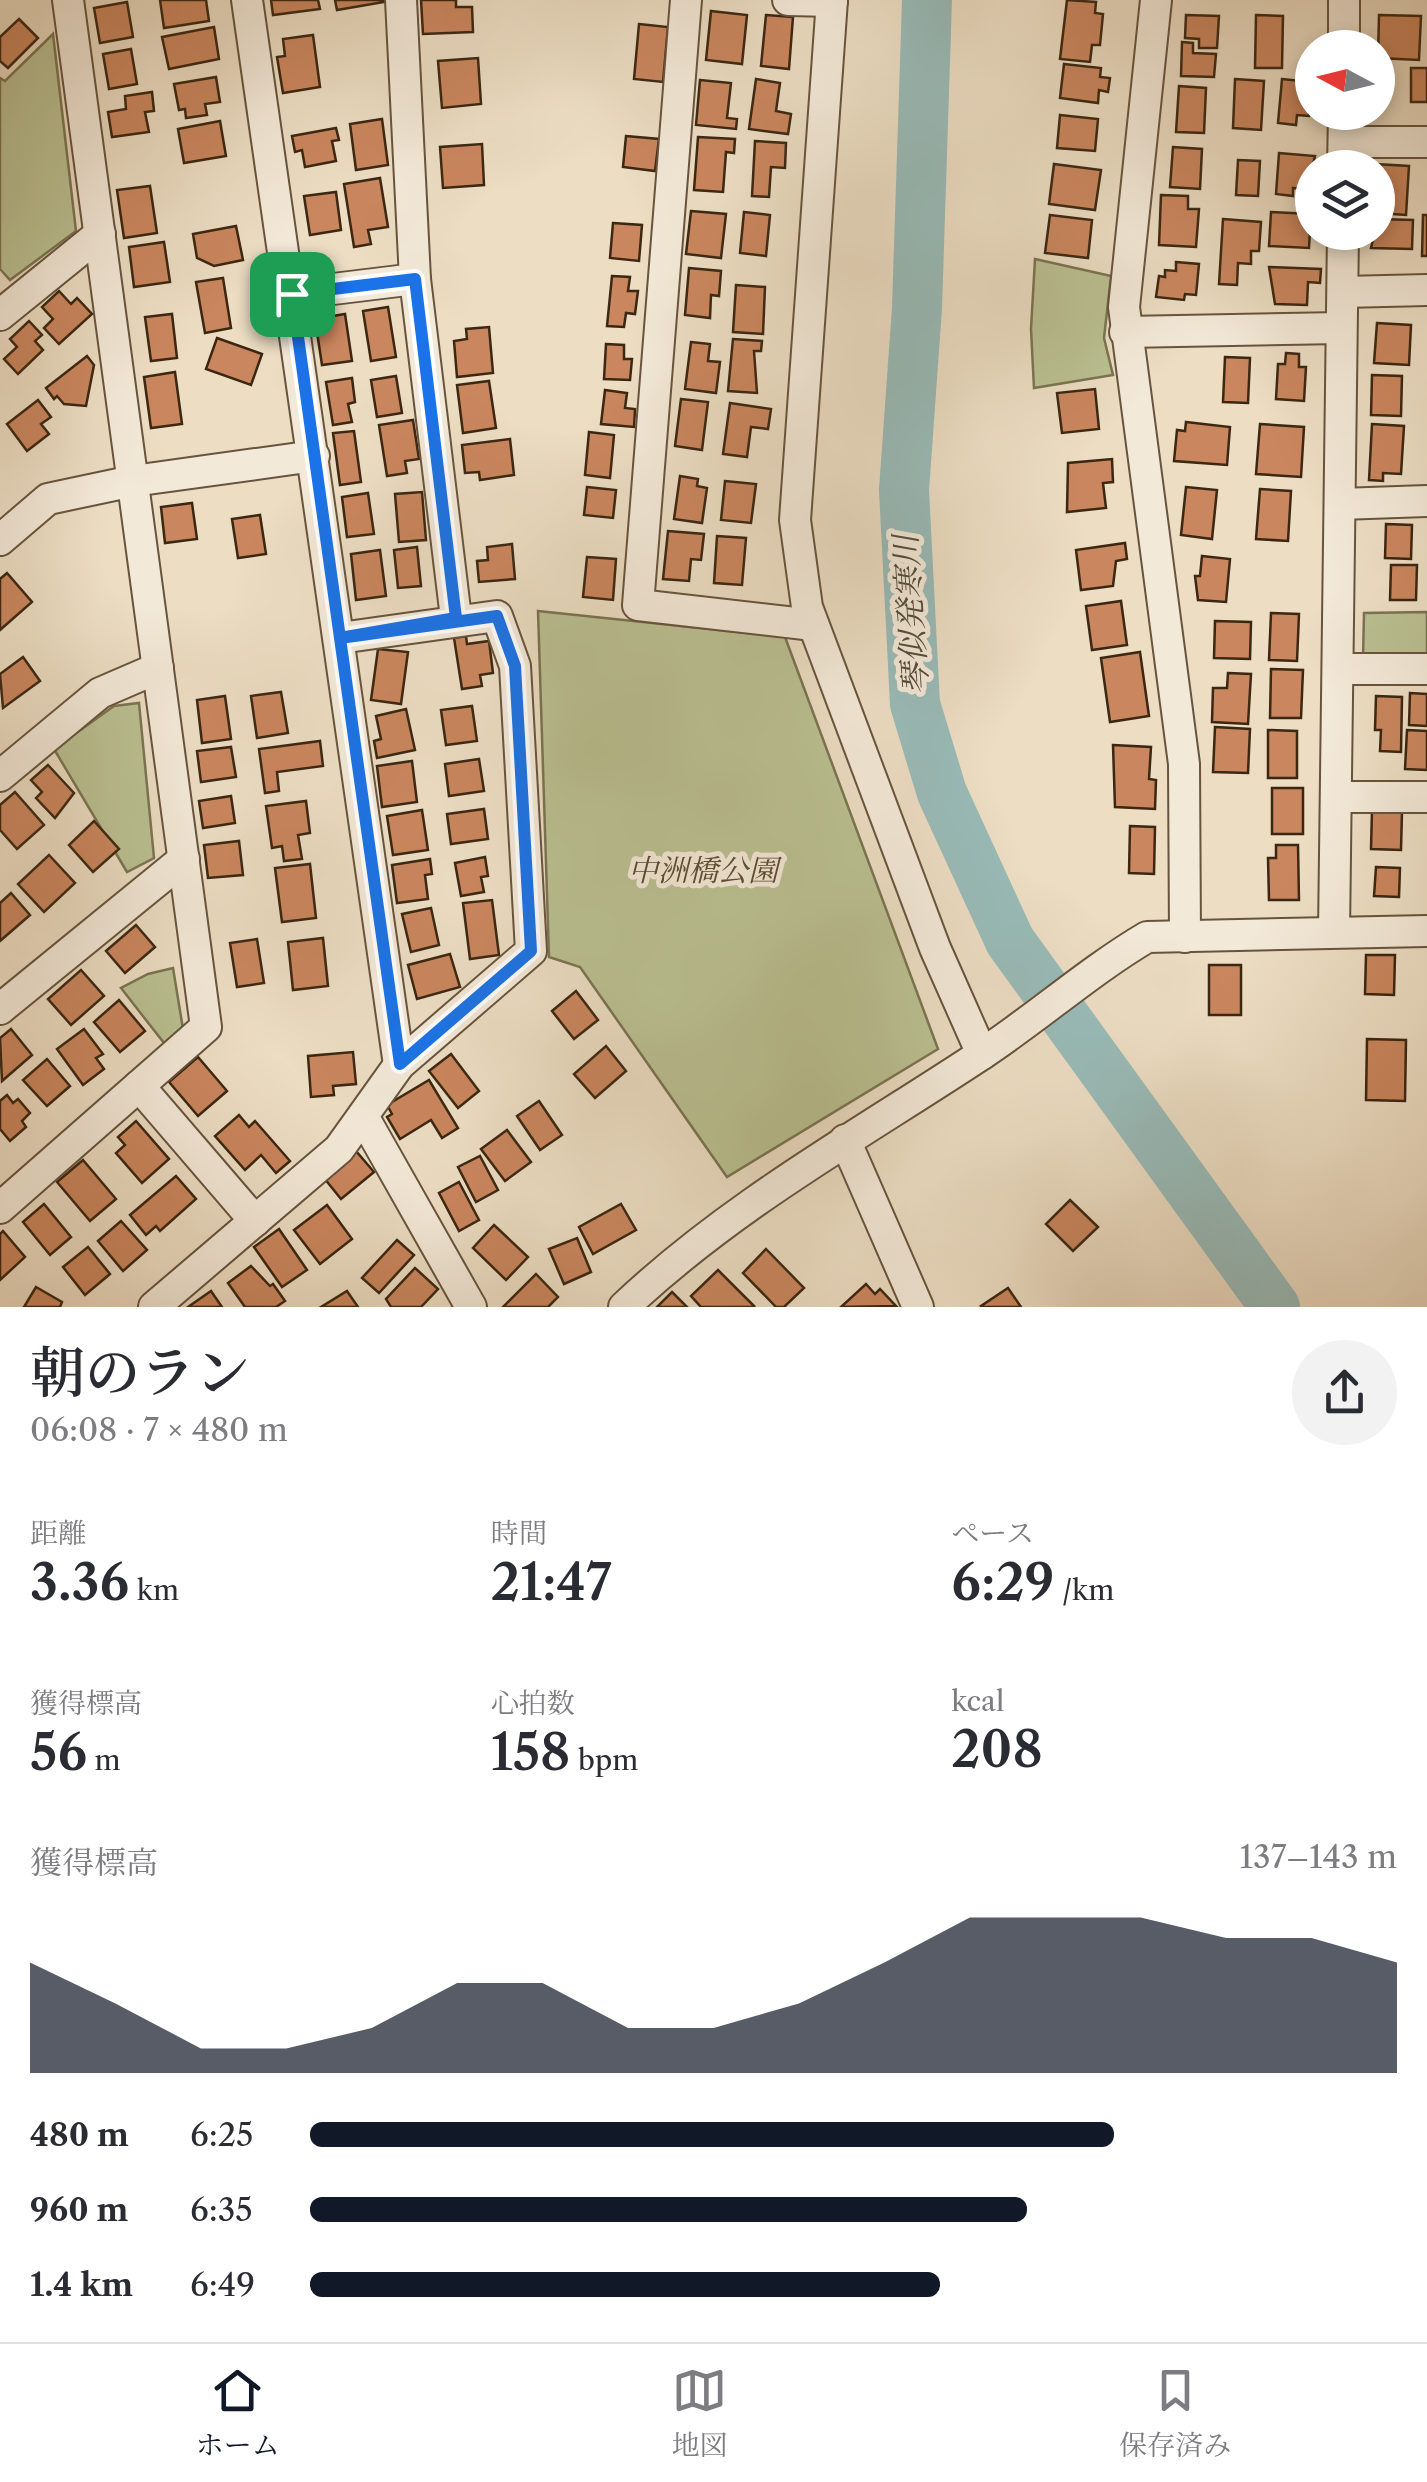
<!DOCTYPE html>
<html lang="ja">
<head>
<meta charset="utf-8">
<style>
	body { margin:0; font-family:"Libre Caslon Text","Noto Serif JP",serif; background:#f2f2f3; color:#2b2b33; height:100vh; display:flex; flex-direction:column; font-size:38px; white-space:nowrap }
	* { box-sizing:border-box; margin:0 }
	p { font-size:32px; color:#7c7c81 }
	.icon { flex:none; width:55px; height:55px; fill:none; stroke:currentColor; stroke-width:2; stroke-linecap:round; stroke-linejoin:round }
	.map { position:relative; height:1307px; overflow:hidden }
	.panel { display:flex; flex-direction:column; background:#fff; flex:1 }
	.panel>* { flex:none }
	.needle { width:65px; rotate:277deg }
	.buttons { position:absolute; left:1295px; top:30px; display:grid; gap:20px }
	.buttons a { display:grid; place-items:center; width:100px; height:100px; border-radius:50%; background:#fff; box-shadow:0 5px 15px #0003; font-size:50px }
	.pin { position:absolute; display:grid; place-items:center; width:85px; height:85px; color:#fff; margin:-42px; border-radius:20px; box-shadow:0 5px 15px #0006 }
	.round { display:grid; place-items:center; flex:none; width:105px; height:105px; border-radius:52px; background:#f2f2f3 }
	.overview { display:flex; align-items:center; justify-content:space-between; height:170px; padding:0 30px }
	h1 { font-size:55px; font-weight:600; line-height:75px }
	.stats { display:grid; grid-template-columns:repeat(3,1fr); gap:15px; height:170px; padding:10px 30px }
	.stats div { display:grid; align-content:center }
	.stats b { font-size:50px; font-weight:600 }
	.stats small { font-size:28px; font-weight:400 }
	.stats p { font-size:28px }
	.chart { height:280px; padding:20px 30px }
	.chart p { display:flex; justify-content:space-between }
	.chart svg { width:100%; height:180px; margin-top:10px; fill:#111827; opacity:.7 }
	ul { padding:0 30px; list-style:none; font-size:32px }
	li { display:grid; grid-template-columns:160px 120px 1fr; align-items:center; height:75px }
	li i { height:25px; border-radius:12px; background:#111827 }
	.dock { display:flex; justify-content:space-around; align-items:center; height:140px; border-top:2px solid #e1e1e2; background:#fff; font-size:28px; color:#7c7c81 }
	.dock a { display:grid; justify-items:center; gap:5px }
	.dock .on { color:#111827 }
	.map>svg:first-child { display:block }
	.green { fill:#bac092; stroke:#7a7452; stroke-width:2.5 }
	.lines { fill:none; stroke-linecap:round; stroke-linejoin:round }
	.river { stroke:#99bbb8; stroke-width:50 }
	.building { fill:#ca865e; stroke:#3b2712; stroke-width:2.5 }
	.street-casing { stroke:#67543e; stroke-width:34 }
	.street { stroke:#f3e9d8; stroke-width:30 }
	.route-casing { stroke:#fff; stroke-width:20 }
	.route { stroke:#1a73e8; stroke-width:12 }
	.labels { text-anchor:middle; stroke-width:10; stroke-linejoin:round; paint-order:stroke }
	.park-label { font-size:30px; font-style:italic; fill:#5b4d32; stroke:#f3e9d8 }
	.water-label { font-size:32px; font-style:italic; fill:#524c3c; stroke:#f3e9d8 }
</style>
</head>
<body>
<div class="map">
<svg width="1427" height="1307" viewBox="0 0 1427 1307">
	<rect width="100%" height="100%" fill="#ecddc3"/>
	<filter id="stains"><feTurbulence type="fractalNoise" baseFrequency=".002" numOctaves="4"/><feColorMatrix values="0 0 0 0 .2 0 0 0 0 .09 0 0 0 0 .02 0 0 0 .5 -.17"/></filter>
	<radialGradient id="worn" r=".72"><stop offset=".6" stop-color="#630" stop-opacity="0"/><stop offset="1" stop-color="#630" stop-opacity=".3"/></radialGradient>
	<g class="green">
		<polygon points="53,34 76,231 10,280 0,269 0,78 5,81"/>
		<polygon points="1035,259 1111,276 1104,338 1113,375 1034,388 1031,329"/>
		<polygon points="538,611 785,637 938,1049 727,1177 580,967 549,957"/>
		<polygon points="1427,612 1427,655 1363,659 1364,613"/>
		<polygon points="139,703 154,858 127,872 54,749 114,706"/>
		<polygon points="173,968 183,1029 164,1043 121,988 148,974"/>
	</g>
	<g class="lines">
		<polyline class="river" points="927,0 917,308 904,490 915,704 942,793 1010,941 1275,1307"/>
	</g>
	<g class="building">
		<polygon points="160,0 206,0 209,21 164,28"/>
		<polygon points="271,0 318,0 320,9 273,15"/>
		<polygon points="335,0 384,0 384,2 337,10"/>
		<polygon points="421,0 456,0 456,7 472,7 473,32 423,34"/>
		<polygon points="1067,0 1096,2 1095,13 1103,14 1100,45 1092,45 1090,62 1060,59"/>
		<polygon points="127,2 133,37 100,43 94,8"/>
		<polygon points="711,11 747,15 742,64 706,60"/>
		<polygon points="766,15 793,17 789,69 761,66"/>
		<polygon points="1186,15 1219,16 1217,48 1199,48 1199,39 1185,38"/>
		<polygon points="1256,15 1283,16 1282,68 1255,68"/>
		<polygon points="1379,15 1421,16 1419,60 1378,58"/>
		<polygon points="19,19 38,38 8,68 0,61 0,37"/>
		<polygon points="639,24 668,27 663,82 634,79"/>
		<polygon points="214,27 219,59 169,69 162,37"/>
		<polygon points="313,35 320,87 283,93 277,57 285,56 283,39"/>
		<polygon points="1182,42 1193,43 1193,53 1216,54 1214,77 1181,76"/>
		<polygon points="131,49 137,84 109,89 103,54"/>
		<polygon points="478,58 481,104 442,108 438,61"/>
		<polygon points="1064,64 1101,68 1100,77 1110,78 1108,92 1099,90 1098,103 1060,98"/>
		<rect x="1411" y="68" width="16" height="34"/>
		<polygon points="216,77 220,102 205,104 207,115 186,118 185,109 179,110 174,84"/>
		<polygon points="756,79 780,83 776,111 791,114 788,134 749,129"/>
		<polygon points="1235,79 1264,81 1261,130 1233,128"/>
		<polygon points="1282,79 1311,82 1309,116 1297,115 1296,125 1278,123"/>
		<polygon points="700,80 731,83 727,118 737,119 736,129 696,125"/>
		<polygon points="1179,86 1206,88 1204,133 1176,132"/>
		<polygon points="152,92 154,111 145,112 149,132 112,137 108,112 126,109 125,96"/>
		<polygon points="1060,115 1098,119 1095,151 1057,148"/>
		<polygon points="382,119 388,165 356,170 350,124"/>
		<polygon points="220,121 226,156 184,163 178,129"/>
		<polygon points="336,128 339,140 332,141 336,161 305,167 302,150 295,152 292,136"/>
		<polygon points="626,136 659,139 655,171 623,167"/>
		<polygon points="698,137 735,139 734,153 726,152 723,192 694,190"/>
		<polygon points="755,141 786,143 785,168 771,167 769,197 752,196"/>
		<polygon points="482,144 484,185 443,188 440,147"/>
		<polygon points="1173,147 1202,149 1200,189 1170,187"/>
		<polygon points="1279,153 1315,156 1307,189 1293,188 1293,196 1276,194"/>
		<polygon points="1238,160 1260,161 1258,196 1236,195"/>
		<polygon points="1054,164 1101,170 1095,210 1049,204"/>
		<polygon points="1375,164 1409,166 1406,215 1378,213"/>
		<polygon points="380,178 388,227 368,230 371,244 354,247 344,184"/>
		<polygon points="150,186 157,233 124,238 117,190"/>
		<polygon points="336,192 341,230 310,235 304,196"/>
		<polygon points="1161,195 1188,196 1188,209 1199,209 1196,247 1159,245"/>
		<polygon points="691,211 726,214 721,258 686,254"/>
		<polygon points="744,212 770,215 766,256 740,253"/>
		<polygon points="1271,212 1311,214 1309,248 1269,246"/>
		<polygon points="1050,215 1092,220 1088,258 1045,253"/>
		<polygon points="1423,215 1427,215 1427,256 1422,256"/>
		<polygon points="1223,219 1261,222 1259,251 1251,251 1251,264 1238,263 1237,285 1219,284"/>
		<polygon points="1378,219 1413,220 1412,249 1371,248"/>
		<polygon points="613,223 642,225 639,261 610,258"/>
		<polygon points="236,226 243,260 214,266 197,258 193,234"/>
		<polygon points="164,242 170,282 134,287 129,247"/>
		<polygon points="1176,262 1199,264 1196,295 1185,294 1184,300 1156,297 1159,276 1165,277 1165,270 1176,271"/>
		<polygon points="1269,267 1321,269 1320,283 1308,282 1307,305 1275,304"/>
		<polygon points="689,268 721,271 719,296 711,295 710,318 685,315"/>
		<polygon points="612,276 630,277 628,291 638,291 635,314 626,313 624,327 607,326"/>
		<polygon points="223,278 231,328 205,333 196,282"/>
		<polygon points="736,285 765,287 763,334 733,332"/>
		<polygon points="59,291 71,304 77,298 92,314 59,344 44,328 53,319 42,307"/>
		<polygon points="388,307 396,357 371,361 363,311"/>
		<polygon points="172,314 177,358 151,361 145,317"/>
		<polygon points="345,314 352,361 322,365 315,319"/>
		<polygon points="29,321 42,335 35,341 43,350 18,374 4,359 17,347 10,339"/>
		<polygon points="1377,323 1411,325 1409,365 1374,363"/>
		<polygon points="489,327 493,373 457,377 454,341 467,339 466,329"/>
		<polygon points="217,338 262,354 251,385 206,369"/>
		<polygon points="733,339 762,341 761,351 754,351 757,393 728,391"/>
		<polygon points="691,342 710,344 708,361 720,362 716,393 685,389"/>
		<polygon points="606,344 624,345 624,359 632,359 630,380 604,379"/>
		<polygon points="1286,353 1299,354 1299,367 1306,367 1304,401 1276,399 1278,364 1285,364"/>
		<polygon points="87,356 94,365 86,406 64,404 57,396 54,399 46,388"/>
		<polygon points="1225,357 1250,358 1248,403 1223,402"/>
		<polygon points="175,372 182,424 151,428 144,377"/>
		<polygon points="1372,375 1402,376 1401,416 1371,415"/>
		<polygon points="396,376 402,413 377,417 371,380"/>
		<polygon points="352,378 355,402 348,404 352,422 333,425 326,382"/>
		<polygon points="489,381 496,428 463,433 457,385"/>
		<polygon points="1095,389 1099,429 1062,433 1057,393"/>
		<polygon points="605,390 627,393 625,408 635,409 634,427 601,424"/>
		<polygon points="681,399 708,402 702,450 675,446"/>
		<polygon points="38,400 51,417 41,424 49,434 27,451 7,424"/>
		<polygon points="730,403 771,409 768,429 751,427 747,457 723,454"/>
		<polygon points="413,420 419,459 405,461 407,473 387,476 379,425"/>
		<polygon points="1186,422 1230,427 1227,465 1174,461 1177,430 1185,431"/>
		<polygon points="1260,424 1304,427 1301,477 1256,474"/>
		<polygon points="1372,424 1404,426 1401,474 1383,473 1383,481 1369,480"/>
		<polygon points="354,431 361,482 340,485 333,433"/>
		<polygon points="589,432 614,435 610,478 585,475"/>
		<polygon points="510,439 514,475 480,480 479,472 465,473 462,445"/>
		<polygon points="1112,459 1113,482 1103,483 1106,508 1067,512 1068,463"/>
		<polygon points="680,476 698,479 697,486 707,488 702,523 674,519"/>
		<polygon points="725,481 756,484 751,523 721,520"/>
		<polygon points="587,487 616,490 613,518 584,515"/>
		<polygon points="1186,487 1217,490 1212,539 1181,535"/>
		<polygon points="1260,489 1291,491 1288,541 1256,539"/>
		<polygon points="422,492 426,540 399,542 395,494"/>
		<polygon points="368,493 374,534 347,537 342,497"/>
		<polygon points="192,503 197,539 165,543 161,507"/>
		<polygon points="260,515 266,554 238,558 232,519"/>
		<polygon points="1386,524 1412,525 1411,559 1385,558"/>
		<polygon points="668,531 704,534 701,560 691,559 689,581 663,579"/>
		<polygon points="717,536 746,538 742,585 714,583"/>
		<polygon points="1125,543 1127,559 1116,561 1113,586 1081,590 1076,550"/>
		<polygon points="512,544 515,579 479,582 477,561 488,560 487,547"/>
		<polygon points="417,547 421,586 398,588 394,550"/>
		<polygon points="380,550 386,596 356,600 351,554"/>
		<polygon points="1202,556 1230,559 1226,602 1198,600 1195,576 1200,576"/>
		<polygon points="587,557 616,559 613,600 583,597"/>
		<polygon points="1391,565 1417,565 1416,600 1390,600"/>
		<polygon points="7,573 32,602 0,630 0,579"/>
		<polygon points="1121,601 1127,645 1092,650 1086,606"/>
		<polygon points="1271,613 1299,614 1297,661 1269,660"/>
		<polygon points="1215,621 1251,622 1250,659 1214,658"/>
		<polygon points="466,636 467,644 489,641 493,673 480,675 482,686 462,689 454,638"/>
		<polygon points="378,649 408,652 401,704 371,700"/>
		<polygon points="1140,652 1149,716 1110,722 1101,658"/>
		<polygon points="23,657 40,681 3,708 0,674"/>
		<polygon points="1271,669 1303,670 1301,718 1270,718"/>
		<polygon points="1228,673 1251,674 1248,724 1212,722 1213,688 1227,688"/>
		<polygon points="281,692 288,733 257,738 251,696"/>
		<polygon points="1410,693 1427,694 1427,726 1409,725"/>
		<polygon points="225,696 231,739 202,743 197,700"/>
		<polygon points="1376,696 1402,697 1401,752 1380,751 1381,730 1375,730"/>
		<polygon points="472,706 477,741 446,745 441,710"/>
		<polygon points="406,709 415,750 377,758 374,741 381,739 376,716"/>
		<polygon points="1215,727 1250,729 1248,773 1213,772"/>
		<polygon points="1268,730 1297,731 1297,778 1268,778"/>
		<polygon points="1407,730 1427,731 1427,770 1405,769"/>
		<polygon points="320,741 323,766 277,772 279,791 265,793 259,749"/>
		<polygon points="1113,745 1151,747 1149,779 1156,780 1155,809 1115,807"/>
		<polygon points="231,747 236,777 201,782 197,751"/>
		<polygon points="479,759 484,791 449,796 445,764"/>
		<polygon points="412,761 417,802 382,807 377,766"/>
		<polygon points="48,765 74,793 55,818 36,798 42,792 31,780"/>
		<rect x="1272" y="788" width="31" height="46"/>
		<polygon points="15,792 44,825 17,849 0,830 0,805"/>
		<polygon points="231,796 235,823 203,828 199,801"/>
		<polygon points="306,801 310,833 298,835 302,859 284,861 282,846 272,848 266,806"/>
		<polygon points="484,809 488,839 451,844 447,814"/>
		<polygon points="422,810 428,850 393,855 387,816"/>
		<polygon points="1372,810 1402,811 1401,850 1371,849"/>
		<polygon points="94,821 119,849 93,872 69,845"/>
		<polygon points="1130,826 1155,827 1154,874 1129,873"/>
		<polygon points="239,841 243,875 208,878 204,845"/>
		<polygon points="1276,845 1298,845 1299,900 1269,900 1268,858 1276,858"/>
		<polygon points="49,855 75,883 44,912 18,884"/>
		<polygon points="485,857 488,876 481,877 484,892 461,896 455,863"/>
		<polygon points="430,859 432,874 425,875 428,899 397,903 392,865"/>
		<polygon points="310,864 316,918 282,922 275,868"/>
		<polygon points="1376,867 1400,868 1399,897 1374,896"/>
		<polygon points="11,893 30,915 0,941 0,903"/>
		<polygon points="492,900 499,955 470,959 463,903"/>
		<polygon points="431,908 439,945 411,952 402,914"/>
		<polygon points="136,925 155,947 125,973 106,951"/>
		<polygon points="323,938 328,986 293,990 288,942"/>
		<polygon points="257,939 264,983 237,987 230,943"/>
		<polygon points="450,954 460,987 417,999 408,965"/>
		<polygon points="1366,955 1395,955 1394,995 1365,994"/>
		<rect x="1209" y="965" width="32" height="50"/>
		<polygon points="81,970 104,996 71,1025 48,999"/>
		<polygon points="576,991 598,1020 574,1039 552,1011"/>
		<polygon points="119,1000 145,1031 120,1052 94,1022"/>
		<polygon points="11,1029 32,1055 2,1081 0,1038"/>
		<polygon points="84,1029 103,1054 96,1058 104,1069 83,1085 57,1049"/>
		<polygon points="1367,1039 1406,1040 1405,1101 1366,1100"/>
		<polygon points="606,1046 626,1071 595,1098 574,1074"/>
		<polygon points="353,1052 356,1084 333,1086 334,1095 311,1097 308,1056"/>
		<polygon points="451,1054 479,1091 458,1108 429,1071"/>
		<polygon points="198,1057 227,1091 198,1116 169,1082"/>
		<polygon points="47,1059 70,1086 47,1106 23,1080"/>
		<polygon points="429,1080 458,1128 442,1138 431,1120 400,1139 387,1117 392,1114 387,1105"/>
		<polygon points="7,1095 13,1103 18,1099 30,1113 22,1121 26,1127 10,1141 0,1129 0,1101"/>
		<polygon points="539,1101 562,1135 540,1150 517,1116"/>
		<polygon points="239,1115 249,1127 255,1121 290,1161 276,1173 261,1155 245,1170 215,1136"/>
		<polygon points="136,1121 169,1159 142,1183 116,1153 125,1145 118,1137"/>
		<polygon points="507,1130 531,1162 505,1181 481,1149"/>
		<polygon points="356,1151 374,1172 341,1199 324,1178"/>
		<polygon points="480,1156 498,1190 476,1202 458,1167"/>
		<polygon points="83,1160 116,1199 90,1221 57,1182"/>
		<polygon points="176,1176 196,1199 160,1231 156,1226 146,1235 130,1215"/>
		<polygon points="459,1182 479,1220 459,1231 439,1193"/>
		<polygon points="1070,1200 1098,1227 1073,1251 1046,1224"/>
		<polygon points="44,1204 71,1237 50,1255 23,1222"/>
		<polygon points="621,1204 636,1230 593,1254 579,1227"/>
		<polygon points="327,1205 352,1239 320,1264 294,1230"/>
		<polygon points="121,1221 147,1250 123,1271 98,1241"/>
		<polygon points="494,1225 528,1257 506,1280 473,1248"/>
		<polygon points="279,1229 307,1270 282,1287 254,1247"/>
		<polygon points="3,1231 25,1257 0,1280 0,1234"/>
		<polygon points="577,1238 591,1272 564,1284 549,1249"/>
		<polygon points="397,1240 414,1255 379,1293 362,1278"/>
		<polygon points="88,1247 110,1274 85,1295 63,1267"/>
		<polygon points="766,1249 804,1288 784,1307 776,1307 743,1273"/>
		<polygon points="251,1266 270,1286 273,1284 285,1301 276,1307 245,1307 228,1283"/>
		<polygon points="415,1268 438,1289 421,1307 391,1307 386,1299"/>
		<polygon points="718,1270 754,1306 752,1307 701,1307 691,1296"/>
		<polygon points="536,1274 558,1297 548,1307 503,1307"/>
		<polygon points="866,1284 875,1294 880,1289 896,1306 841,1307"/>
		<polygon points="36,1287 62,1302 60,1307 24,1307"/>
		<polygon points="1008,1288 1021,1307 982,1307 981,1306"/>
		<polygon points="211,1291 222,1307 188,1307"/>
		<polygon points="347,1291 358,1307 321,1307"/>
		<polygon points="672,1292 687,1307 657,1307"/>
	</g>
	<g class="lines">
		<g class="street-casing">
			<g id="street">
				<polyline points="247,0 399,1065"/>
				<polyline points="401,0 415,279 456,618"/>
				<polyline points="686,0 638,605 813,625"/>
				<polyline points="788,0 832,1"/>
				<polyline points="832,0 795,520 807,607 935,948 982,1054"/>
				<polyline points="1156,0 1124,307 1184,764 1185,937"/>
				<polyline points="1344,48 1344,0"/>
				<polyline points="1344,142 1427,142"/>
				<polyline points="1343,168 1344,112"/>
				<polyline points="1343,292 1427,290"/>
				<polyline points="292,294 415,279"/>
				<polyline points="0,315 100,234"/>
				<polyline points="1125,332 1341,328"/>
				<polyline points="1340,504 1427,501"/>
				<polyline points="0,540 48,499 133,481 314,456"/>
				<polyline points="1339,669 1427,669"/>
				<polyline points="0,776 100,693 158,668"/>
				<polyline points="1337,797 1427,797"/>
				<polyline points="1334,932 1343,232"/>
				<polyline points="0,1009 184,859"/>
				<polyline points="139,1086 255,1221"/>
				<polyline points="363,1116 471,1307"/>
				<polyline points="845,1140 918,1307"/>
				<polyline points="0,1208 206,1027 68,0"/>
				<polyline points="154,1307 339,1149 399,1065 531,951 515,666 497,616 340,638"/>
				<path d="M624,1307C731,1206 856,1137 979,1056C1037,1018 1088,972 1147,937L1427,931"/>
			</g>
		</g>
		<use href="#street" class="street"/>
	</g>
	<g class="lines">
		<g class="route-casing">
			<polyline id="route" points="292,294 340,638 497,616 515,666 531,951 400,1064 340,638 456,618 415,279 292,294"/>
		</g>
		<use href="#route" class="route"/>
	</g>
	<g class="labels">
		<g class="park-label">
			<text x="703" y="881">中洲橋公園</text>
		</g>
		<g class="water-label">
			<text transform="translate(911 615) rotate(-94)" y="11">琴似発寒川</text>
		</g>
	</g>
	<rect width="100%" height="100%" filter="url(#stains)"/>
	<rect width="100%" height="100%" fill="url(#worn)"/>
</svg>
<div class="buttons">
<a><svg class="needle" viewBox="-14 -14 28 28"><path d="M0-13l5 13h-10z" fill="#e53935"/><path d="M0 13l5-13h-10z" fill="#7c7c81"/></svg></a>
<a><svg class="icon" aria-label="layers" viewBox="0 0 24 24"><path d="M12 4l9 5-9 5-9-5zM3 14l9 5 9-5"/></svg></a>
</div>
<div class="pin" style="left:292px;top:294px;background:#1e9e55"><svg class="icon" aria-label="arrive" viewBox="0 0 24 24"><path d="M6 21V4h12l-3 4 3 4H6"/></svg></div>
</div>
<section class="panel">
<div class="overview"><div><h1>朝のラン</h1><p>06:08 · 7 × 480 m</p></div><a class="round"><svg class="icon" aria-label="share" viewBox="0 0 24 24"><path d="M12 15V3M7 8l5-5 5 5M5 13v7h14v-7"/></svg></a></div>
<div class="stats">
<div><p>距離</p><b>3.36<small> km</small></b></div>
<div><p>時間</p><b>21:47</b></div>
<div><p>ペース</p><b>6:29<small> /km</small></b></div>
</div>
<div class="stats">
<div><p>獲得標高</p><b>56<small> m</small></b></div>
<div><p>心拍数</p><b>158<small> bpm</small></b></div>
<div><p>kcal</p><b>208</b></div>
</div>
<div class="chart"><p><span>獲得標高</span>137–143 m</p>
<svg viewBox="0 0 160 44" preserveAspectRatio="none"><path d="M0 44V17L10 27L20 38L30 38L40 33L50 22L60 22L70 33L80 33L90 27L100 17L110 6L120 6L130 6L140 11L150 11L160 17V44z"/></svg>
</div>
<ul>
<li><b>480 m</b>6:25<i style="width:74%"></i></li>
<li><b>960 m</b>6:35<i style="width:66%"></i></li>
<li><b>1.4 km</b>6:49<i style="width:58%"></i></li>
</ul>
</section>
<nav class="dock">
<a class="on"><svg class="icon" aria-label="home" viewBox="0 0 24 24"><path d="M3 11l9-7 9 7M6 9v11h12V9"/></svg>ホーム</a>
<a><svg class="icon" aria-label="map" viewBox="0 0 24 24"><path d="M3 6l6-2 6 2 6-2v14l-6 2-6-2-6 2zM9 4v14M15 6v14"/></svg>地図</a>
<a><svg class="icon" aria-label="saved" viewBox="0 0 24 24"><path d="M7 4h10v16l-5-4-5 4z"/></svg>保存済み</a>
</nav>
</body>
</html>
